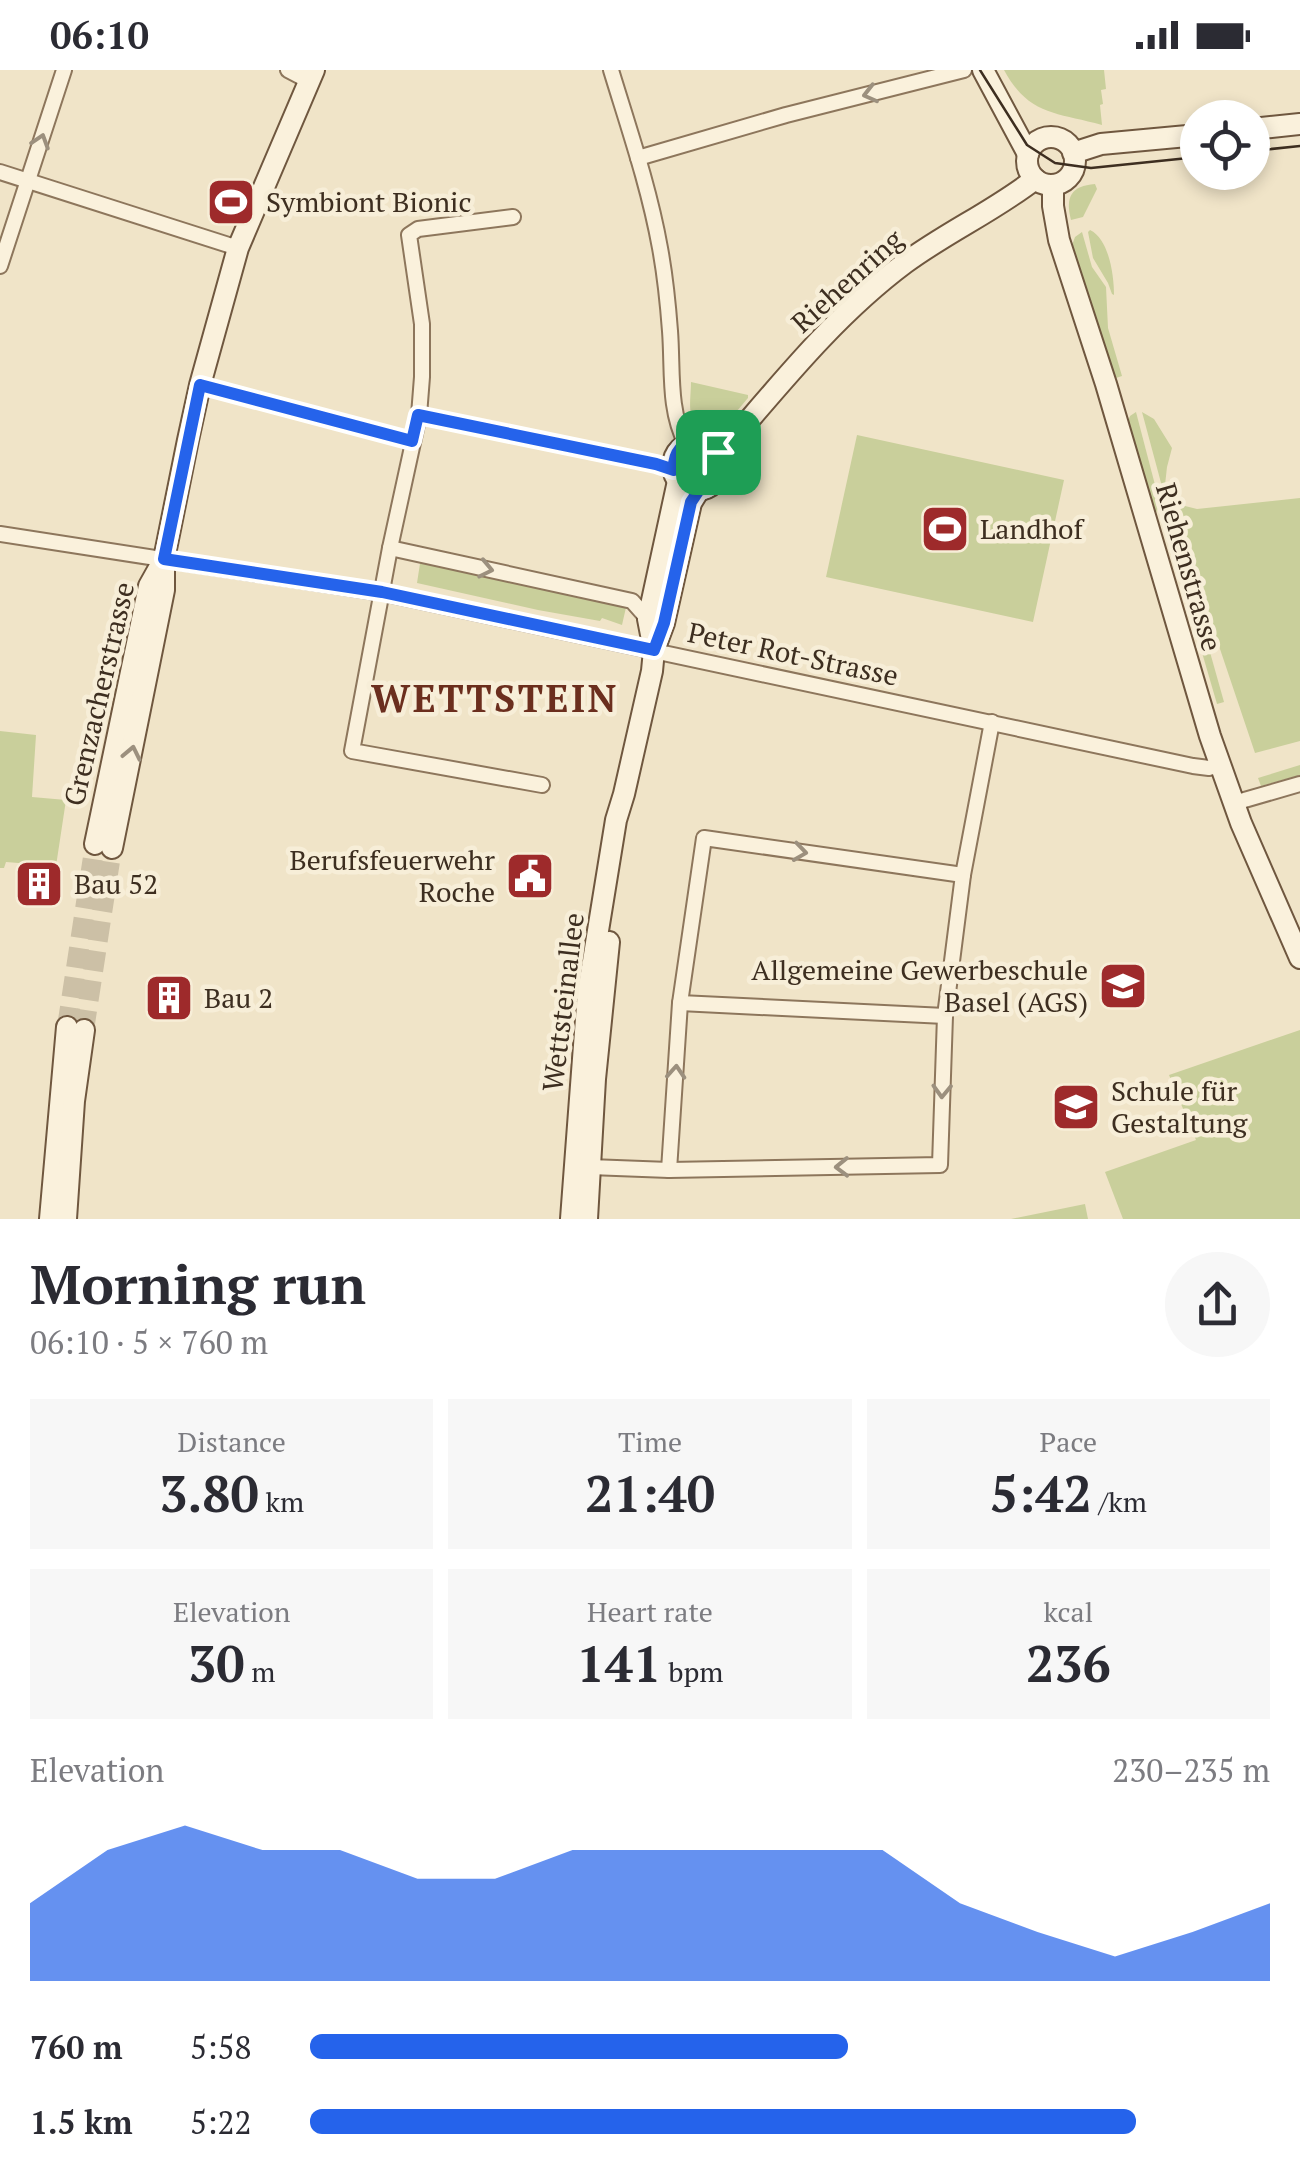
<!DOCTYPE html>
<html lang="en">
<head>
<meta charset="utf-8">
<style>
	body { margin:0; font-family:"PT Serif",serif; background:#f7f7f7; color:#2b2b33; height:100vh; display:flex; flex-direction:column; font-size:38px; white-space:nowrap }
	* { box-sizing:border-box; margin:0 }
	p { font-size:32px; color:#7c7c81 }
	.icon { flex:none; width:55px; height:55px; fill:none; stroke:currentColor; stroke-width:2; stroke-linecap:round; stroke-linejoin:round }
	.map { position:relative; height:1149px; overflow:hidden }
	.panel { display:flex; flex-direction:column; background:#fff; flex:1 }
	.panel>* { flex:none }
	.controls { position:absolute; left:1180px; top:30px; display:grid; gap:20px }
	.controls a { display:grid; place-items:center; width:90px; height:90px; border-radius:50%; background:#fff; box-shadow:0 5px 15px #0003; font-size:50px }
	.pin { position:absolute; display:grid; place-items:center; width:85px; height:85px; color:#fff; margin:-42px; border-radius:20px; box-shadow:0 5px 15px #0006 }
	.round { display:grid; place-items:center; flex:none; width:105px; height:105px; border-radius:52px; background:#f7f7f7 }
	.headline { display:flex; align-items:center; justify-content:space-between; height:170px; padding:0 30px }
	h1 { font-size:55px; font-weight:700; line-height:75px }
	.figures { display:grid; grid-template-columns:repeat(3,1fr); gap:15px; height:170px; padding:10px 30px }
	.figures div { display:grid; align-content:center; border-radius:0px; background:#f7f7f7; text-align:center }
	.figures b { font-size:50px; font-weight:700 }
	.figures small { font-size:28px; font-weight:400 }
	.figures p { font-size:28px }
	.chart { height:280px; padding:20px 30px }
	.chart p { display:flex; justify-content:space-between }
	.chart svg { width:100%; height:180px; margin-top:10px; fill:#2563eb; opacity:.7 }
	ul { padding:0 30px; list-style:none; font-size:32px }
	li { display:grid; grid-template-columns:160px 120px 1fr; align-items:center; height:75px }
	li i { height:25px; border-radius:12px; background:#2563eb }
	.status { display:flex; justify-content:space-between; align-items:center; height:70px; padding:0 50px; background:#fff; direction:ltr }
	.status svg { height:28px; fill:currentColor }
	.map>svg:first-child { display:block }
	.green { fill:#c9cf9b }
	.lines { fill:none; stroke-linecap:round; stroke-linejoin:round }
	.secondary-tunnel { stroke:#ccc0a6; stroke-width:20; stroke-dasharray:20 10; stroke-linecap:butt }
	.street-casing { stroke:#8d765c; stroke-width:18 }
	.secondary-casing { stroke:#6f573f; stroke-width:24 }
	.street { stroke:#faf1dc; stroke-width:14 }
	.secondary { stroke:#faf1dc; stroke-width:20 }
	.tram { stroke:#3d2e20; stroke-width:2.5 }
	.oneway { stroke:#9c907e }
	.route-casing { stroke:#fff; stroke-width:20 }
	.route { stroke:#2563eb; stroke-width:12 }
	.labels { text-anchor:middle; stroke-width:9; stroke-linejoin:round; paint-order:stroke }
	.poi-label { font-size:28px; fill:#3d2e20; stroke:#f7eed8; text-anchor:start }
	.street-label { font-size:28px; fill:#3d2e20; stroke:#f7eed8 }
	.district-label { font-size:38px; font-weight:bold; letter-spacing:2.5px; fill:#6b2e1e; stroke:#f7eed8 }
</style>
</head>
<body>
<div class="status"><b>06:10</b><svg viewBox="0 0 49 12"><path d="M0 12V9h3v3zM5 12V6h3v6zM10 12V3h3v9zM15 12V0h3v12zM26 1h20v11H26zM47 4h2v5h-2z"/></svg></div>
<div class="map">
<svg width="1300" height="1149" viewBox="0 0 1300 1149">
	<rect width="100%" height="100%" fill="#f0e4c8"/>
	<g class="green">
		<path d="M1004,0H1104L1106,19L1101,20L1103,34L1100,35L1102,55C1056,42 1029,46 1004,0Z"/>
		<path d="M1095,114L1097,119L1083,147L1071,150C1065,127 1071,116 1095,114Z"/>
		<path d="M1090,160C1109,169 1114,205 1114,225L1112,224L1108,213L1093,188L1088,162Z"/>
		<polygon points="1082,162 1092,197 1106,217 1108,258 1122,306 1116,308 1071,178 1075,167"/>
		<path d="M691,312L748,325V328C737,341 700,388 691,344C689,335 691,322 691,312Z"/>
		<polygon points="1136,342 1160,434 1155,445 1128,351 1130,346"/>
		<polygon points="1142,342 1154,349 1172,378 1167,397 1164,424"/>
		<polygon points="857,365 1064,410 1033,552 826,507"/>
		<polygon points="1300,428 1300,671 1255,683 1186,478 1171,443 1181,435 1197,439"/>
		<polygon points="1167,451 1188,504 1224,632 1217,634 1168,466"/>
		<polygon points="421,487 627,533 622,555 602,548 600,551 538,540 417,513"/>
		<polygon points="0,661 36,665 32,727 66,730 56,796 6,792 4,798 0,798"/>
		<polygon points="1300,695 1300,705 1261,716 1258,708"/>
		<polygon points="1300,960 1300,1149 1123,1149 1105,1102 1196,1070 1169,1005"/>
		<polygon points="1085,1134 1088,1149 1011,1149"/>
	</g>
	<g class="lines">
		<g class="secondary-tunnel">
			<polyline points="67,957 95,774"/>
			<polyline points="84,960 112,778"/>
		</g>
		<g class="street-casing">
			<g id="street">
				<polyline points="288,0 309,11"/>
				<path d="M611,0C629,59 649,117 660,178C665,205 668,234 670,261C673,300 668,339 686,374"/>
				<polyline points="638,88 786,45 964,0"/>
				<polyline points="0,102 238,178"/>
				<polyline points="513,147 418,159 409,165 422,254 422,307 419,345 390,478 352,681 542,715"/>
				<polyline points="0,196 64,0"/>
				<polyline points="200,315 413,371"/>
				<polyline points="419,345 657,394 674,401"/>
				<polyline points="0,464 382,523 1193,696 1209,698 1220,695"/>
				<polyline points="390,478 632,531 648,549"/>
				<polyline points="1234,733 1300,714"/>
				<polyline points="680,933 945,946"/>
				<polyline points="590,1097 669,1100 940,1095 945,946 963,805 992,652"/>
				<polyline points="669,1100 680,933 704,768 963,805"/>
			</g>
		</g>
		<g class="secondary-casing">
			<g id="secondary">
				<polyline points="983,0 1028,84"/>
				<polyline points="1252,59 1300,54"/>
				<circle cx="1051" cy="91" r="24"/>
				<polyline points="1073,83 1101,74 1198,65"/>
				<polyline points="1053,115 1053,136 1059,170 1106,314 1210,666 1241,753 1300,888"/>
				<circle cx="697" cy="396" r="24"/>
				<path d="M718,382L732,370C786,307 838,243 905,193C947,162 994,141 1035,109"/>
				<polyline points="654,580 648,549 678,411"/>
				<polyline points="95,774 149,516 163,491"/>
				<polyline points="112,778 164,520 164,489 188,370 200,315 238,178 314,0"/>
				<polyline points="50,1149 67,957"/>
				<polyline points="66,1149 74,1031 84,960"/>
				<polyline points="571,1149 588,922 616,750 624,724 652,601 654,580 664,553 691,433 699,420"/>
				<polyline points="587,1149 595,1009 609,872"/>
			</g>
		</g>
		<use href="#street" class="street"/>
		<use href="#secondary" class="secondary"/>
		<g class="tram">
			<polyline points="980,0 1027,75 1055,93 1091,98 1198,87"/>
			<polyline points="1252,81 1300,76"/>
		</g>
	</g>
	<defs><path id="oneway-chevron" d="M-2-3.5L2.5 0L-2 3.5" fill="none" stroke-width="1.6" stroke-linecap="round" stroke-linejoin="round" transform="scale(2.5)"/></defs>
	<g class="oneway">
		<use href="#oneway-chevron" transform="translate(870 24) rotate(166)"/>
		<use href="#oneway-chevron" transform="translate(41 71) rotate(-72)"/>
		<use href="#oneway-chevron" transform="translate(486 499) rotate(12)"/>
		<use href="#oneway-chevron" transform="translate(132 683) rotate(-78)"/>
		<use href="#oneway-chevron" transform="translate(800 782) rotate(8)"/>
		<use href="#oneway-chevron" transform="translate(676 1002) rotate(-86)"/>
		<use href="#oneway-chevron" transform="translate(942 1021) rotate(92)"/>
		<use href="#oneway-chevron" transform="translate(842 1097) rotate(179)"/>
	</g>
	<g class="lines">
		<g class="route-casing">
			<path id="route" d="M200,315L412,371L418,345L656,394L674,400C672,363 719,360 722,399C718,410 711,418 699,420L691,432L664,553L654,580L382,522L164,489Z"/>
		</g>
		<use href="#route" class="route"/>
	</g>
	<defs>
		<g id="stadium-square" transform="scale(2.5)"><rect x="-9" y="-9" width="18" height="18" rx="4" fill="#9e2a2b" stroke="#f7eed8"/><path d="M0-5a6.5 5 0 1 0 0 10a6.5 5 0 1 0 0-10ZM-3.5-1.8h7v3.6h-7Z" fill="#fff"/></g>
		<g id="civic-square" transform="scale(2.5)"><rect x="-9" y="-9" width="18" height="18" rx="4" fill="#9e2a2b" stroke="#f7eed8"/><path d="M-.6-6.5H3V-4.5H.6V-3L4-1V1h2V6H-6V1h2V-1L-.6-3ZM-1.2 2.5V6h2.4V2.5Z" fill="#fff"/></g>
		<g id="building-square" transform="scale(2.5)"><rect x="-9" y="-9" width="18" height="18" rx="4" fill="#9e2a2b" stroke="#f7eed8"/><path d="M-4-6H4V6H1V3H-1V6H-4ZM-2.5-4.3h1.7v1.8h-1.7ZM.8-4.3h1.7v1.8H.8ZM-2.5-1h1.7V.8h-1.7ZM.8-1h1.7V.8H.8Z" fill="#fff"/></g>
		<g id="school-square" transform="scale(2.5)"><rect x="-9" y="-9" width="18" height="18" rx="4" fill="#9e2a2b" stroke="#f7eed8"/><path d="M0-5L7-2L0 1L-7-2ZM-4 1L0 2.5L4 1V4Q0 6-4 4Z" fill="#fff"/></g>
	</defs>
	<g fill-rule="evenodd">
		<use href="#stadium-square" x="231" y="132"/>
		<use href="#stadium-square" x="945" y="459"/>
		<use href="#civic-square" x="530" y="806"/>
		<use href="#building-square" x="39" y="814"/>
		<use href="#school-square" x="1123" y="916"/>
		<use href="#building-square" x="169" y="928"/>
		<use href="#school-square" x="1076" y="1037"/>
	</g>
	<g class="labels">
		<g class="poi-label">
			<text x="266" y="142">Symbiont Bionic</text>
			<text x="980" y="469">Landhof</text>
			<text x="495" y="800" text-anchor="end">Berufsfeuerwehr<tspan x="495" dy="32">Roche</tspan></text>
			<text x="74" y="824">Bau 52</text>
			<text x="1088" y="910" text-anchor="end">Allgemeine Gewerbeschule<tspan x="1088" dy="32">Basel (AGS)</tspan></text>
			<text x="204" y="938">Bau 2</text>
			<text x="1111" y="1031">Schule für<tspan x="1111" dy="32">Gestaltung</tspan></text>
		</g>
		<g class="street-label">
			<text transform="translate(847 211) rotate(-42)" y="10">Riehenring</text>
			<text transform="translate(1189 497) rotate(74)" y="10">Riehenstrasse</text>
			<text transform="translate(793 584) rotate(12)" y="10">Peter Rot-Strasse</text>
			<text transform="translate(99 624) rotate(-77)" y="10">Grenzacherstrasse</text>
			<text transform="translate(563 932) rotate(-83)" y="10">Wettsteinallee</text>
		</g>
		<g class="district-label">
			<text x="495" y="642">WETTSTEIN</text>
		</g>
	</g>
</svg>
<div class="controls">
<a><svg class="icon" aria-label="locate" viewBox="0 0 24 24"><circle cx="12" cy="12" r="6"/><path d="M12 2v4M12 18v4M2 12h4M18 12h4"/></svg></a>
</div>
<div class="pin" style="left:718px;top:382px;background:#1e9e55"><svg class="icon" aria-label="arrive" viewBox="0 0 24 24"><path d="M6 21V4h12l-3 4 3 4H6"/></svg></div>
</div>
<section class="panel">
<div class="headline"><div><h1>Morning run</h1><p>06:10 · 5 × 760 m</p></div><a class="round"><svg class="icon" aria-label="share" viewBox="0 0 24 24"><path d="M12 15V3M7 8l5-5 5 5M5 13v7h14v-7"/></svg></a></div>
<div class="figures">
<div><p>Distance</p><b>3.80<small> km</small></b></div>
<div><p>Time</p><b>21:40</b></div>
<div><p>Pace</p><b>5:42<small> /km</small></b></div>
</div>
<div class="figures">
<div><p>Elevation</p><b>30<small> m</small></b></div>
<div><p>Heart rate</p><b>141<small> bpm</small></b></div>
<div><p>kcal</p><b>236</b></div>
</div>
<div class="chart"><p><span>Elevation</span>230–235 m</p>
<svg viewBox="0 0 160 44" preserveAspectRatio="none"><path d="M0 44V25L10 12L20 6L30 12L40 12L50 19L60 19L70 12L80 12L90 12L100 12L110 12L120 25L130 32L140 38L150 32L160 25V44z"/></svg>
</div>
<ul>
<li><b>760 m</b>5:58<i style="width:56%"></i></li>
<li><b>1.5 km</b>5:22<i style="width:86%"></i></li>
</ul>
</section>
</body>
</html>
